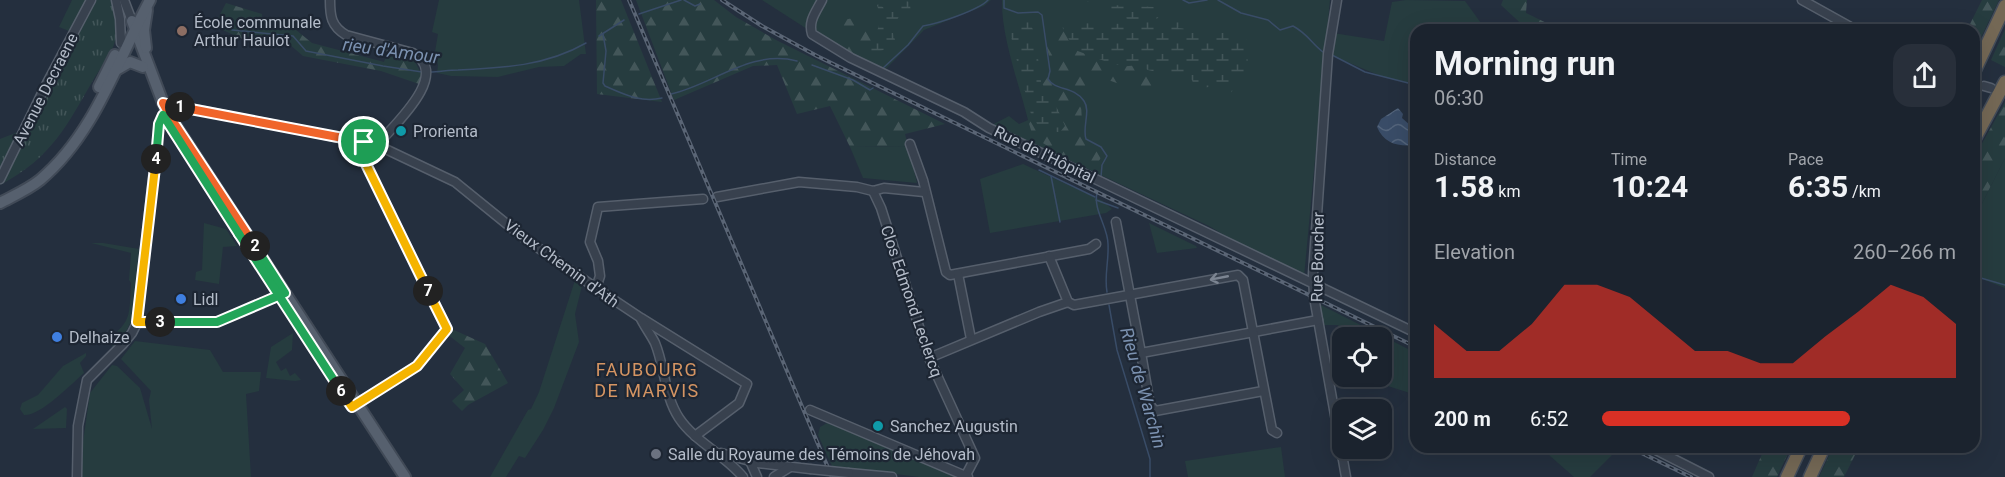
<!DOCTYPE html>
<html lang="en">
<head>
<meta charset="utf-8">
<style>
	body { margin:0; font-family:Roboto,sans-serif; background:#282f3a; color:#f1f3f6; height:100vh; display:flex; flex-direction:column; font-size:22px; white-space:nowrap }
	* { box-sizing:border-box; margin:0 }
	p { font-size:20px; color:#a0a4aa }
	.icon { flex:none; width:33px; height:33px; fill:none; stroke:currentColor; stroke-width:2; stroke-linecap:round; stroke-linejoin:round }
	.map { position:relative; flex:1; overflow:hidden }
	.side { position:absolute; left:1410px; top:24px; width:570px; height:429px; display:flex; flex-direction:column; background:#1b232e; border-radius:18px; box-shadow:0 6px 24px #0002,0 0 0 2px #39404a }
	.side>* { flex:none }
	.fabs { position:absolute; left:1332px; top:327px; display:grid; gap:12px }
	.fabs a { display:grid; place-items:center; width:60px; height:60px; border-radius:12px; background:#1b232e; box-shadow:0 6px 24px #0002,0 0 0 2px #39404a; font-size:30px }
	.pin { position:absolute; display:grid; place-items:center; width:51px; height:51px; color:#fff; margin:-26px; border:3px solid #fff; border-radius:50%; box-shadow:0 2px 6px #0007 }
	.km { position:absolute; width:30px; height:30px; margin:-15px; border-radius:50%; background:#222; color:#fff; font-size:16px; line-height:30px; text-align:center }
	.round { display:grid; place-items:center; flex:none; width:63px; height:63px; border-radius:18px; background:#282f3a }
	.headline { display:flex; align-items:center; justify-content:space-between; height:102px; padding:0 24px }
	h1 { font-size:33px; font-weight:700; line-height:45px }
	.metrics { display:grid; grid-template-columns:repeat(3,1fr); gap:9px; height:102px; padding:6px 24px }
	.metrics div { display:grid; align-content:center }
	.metrics b { font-size:30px; font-weight:700 }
	.metrics small { font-size:16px; font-weight:400 }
	.metrics p { font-size:16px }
	.chart { height:168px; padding:12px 24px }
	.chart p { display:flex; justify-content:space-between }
	.chart svg { width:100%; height:108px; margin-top:6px; fill:#d93025; opacity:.7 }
	ul { padding:0 24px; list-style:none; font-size:20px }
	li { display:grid; grid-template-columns:96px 72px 1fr; align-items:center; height:45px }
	li i { height:15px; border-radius:8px; background:#d93025 }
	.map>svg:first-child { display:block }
	.grass { fill:#263c3f }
	.forest { fill:url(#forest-firs) }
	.wetland { fill:url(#wetland-marsh) }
	.park { fill:url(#park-tufts) }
	.water { fill:url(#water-waves) }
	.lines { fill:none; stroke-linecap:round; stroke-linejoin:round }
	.stream { stroke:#394c67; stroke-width:1.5 }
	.minor-tunnel { stroke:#3a4453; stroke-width:8; stroke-dasharray:8 4; stroke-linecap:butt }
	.minor-casing { stroke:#565f6c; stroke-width:11 }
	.major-casing { stroke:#414a57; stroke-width:14 }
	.highway-casing { stroke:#434c59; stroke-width:15 }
	.minor { stroke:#38414e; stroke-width:8 }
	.major { stroke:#56606e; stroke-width:10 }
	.highway { stroke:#746855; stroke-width:12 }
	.rail-casing { stroke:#5a6575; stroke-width:4 }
	.rail { stroke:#1d2633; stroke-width:1.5; stroke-dasharray:4.5; stroke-linecap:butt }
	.minor-bridge-casing { stroke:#565f6c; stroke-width:11; stroke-linecap:butt }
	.minor-bridge { stroke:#38414e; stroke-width:8 }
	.oneway { stroke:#7c8592 }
	.split-1-casing { stroke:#fff; stroke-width:12 }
	.split-2-casing { stroke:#fff; stroke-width:12 }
	.split-3-casing { stroke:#fff; stroke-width:12 }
	.split-4-casing { stroke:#fff; stroke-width:12 }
	.split-5-casing { stroke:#fff; stroke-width:12 }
	.split-6-casing { stroke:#fff; stroke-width:12 }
	.split-7-casing { stroke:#fff; stroke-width:12 }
	.split-8-casing { stroke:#fff; stroke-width:12 }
	.split-1 { stroke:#f0652b; stroke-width:8 }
	.split-2 { stroke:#f0652b; stroke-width:8 }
	.split-3 { stroke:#22a559; stroke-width:8 }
	.split-4 { stroke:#f5b400; stroke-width:8 }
	.split-5 { stroke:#22a559; stroke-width:8 }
	.split-6 { stroke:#22a559; stroke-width:8 }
	.split-7 { stroke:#f5b400; stroke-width:8 }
	.split-8 { stroke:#f5b400; stroke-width:8 }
	.education-dot { fill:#8d6e63; stroke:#1d2633; stroke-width:2 }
	.culture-dot { fill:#0f9aa8; stroke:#1d2633; stroke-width:2 }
	.shop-dot { fill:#3f7fe0; stroke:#1d2633; stroke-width:2 }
	.worship-dot { fill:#6b7280; stroke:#1d2633; stroke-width:2 }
	.labels { text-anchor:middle; stroke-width:4.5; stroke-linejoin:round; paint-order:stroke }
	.poi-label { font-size:16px; fill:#b4bcc9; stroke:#1d2633; text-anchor:start }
	.street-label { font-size:16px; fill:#b4bcc9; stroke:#1d2633 }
	.water-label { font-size:18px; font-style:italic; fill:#7c92b1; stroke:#1d2633 }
	.neighbourhood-label { font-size:18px; letter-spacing:1.5px; fill:#d59563; stroke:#1d2633 }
</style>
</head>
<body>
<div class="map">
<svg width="2005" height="477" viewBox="0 0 2005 477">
	<defs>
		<pattern id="forest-firs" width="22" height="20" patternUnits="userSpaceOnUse" patternTransform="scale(1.5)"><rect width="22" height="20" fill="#263c3f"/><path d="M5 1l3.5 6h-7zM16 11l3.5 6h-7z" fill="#435659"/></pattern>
		<pattern id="wetland-marsh" width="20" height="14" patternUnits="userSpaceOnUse" patternTransform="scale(1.5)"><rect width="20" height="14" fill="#263c3f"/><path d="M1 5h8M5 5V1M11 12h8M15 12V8" fill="none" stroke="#435659"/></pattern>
		<pattern id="park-tufts" width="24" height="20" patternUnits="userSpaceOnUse" patternTransform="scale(1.5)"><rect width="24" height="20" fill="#263c3f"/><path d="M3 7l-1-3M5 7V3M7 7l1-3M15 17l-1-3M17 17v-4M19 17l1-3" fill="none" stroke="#435659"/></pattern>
		<pattern id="water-waves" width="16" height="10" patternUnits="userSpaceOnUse" patternTransform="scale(1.5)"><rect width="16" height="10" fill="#394c67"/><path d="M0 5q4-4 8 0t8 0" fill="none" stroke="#53647b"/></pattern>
	</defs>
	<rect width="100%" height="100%" fill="#242f3e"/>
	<g class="grass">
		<polygon points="72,0 86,0 69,31 59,27"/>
		<polygon points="439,0 579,0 586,54 581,54 564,66 539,67 498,77 451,76 437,73 438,65 435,52 438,34 432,32"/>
		<polygon points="762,0 991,0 984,6 924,30 884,71 818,36"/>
		<path d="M1002,0H1330L1304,277L1261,257L1209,226L1035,144L1033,147L990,126L1009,116L1019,124L1028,120C1019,84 1001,36 1002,0Z"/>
		<polygon points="1406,0 1465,1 1486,30 1416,30 1416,85 1383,77 1328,54 1333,33 1384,41 1392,2"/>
		<polygon points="908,146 917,183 863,178 850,147"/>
		<polygon points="2005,158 2005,288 1974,276 1974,219"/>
		<polygon points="1023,164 1103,201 1112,209 1106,213 990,233 980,179"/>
		<polygon points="204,223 226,229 237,246 223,247 219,284 195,280 196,272 202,270"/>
		<polygon points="1149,223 1196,246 1197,248 1157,253"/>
		<path d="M91,243H103L139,249C137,286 142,321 113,347L107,339C133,322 129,312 131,283L129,280L131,253Z"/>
		<polygon points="576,277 583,282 575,314 579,342 554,408 543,430 525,458 519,456 506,477 490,477 528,410 531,409 539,392"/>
		<polygon points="1317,303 1416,353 1416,395 1360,377 1382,376 1382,338 1342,338 1342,341 1338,325 1323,325"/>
		<polygon points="293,333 292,350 276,362 281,371 286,368 290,376 295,373 301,380 295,381 266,378 271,347"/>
		<polygon points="135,341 210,350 223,372 261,372 259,391 246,394 251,477 81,477 83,442 90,393 112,365 117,366 140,388 152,429 149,400 151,391 121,359"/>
		<path d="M86,353V356L80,363L84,373C71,384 41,416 24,415L20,409L22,403L38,395L63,366Z"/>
		<polygon points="65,407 67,409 66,428 33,429"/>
		<polygon points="827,423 944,470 958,477 919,477 832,466 818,435 820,427"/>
		<polygon points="1281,447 1285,477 1188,477 1185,461"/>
		<polygon points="1472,447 1602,447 1614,453 1590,477 1574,477 1541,448 1472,450"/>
	</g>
	<g class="forest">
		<polygon points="596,0 621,0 662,102 597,94"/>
		<polygon points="636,0 714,0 736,17 776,40 945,124 905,134 908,146 850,147 830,106 797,114 777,65 753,66 674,100"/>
		<polygon points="1503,0 1527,0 1526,13 1561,30 1528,30 1501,5"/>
		<polygon points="1982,0 1999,0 1974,52 1974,30 1956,30 1959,25 1970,24"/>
		<polygon points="226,3 262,14 261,24 272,29 277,25 296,30 312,43 384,62 388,51 414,60 422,75 422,85 381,71 303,56 288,43 263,37 247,41 214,26"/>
		<polygon points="865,16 873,21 877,27 868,54 861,59 848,51 832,30 833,23 837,21"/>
		<path d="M1048,26L1070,30L1105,60L1118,67L1150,64L1158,68L1169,83L1168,90L1148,94L1111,81H1091L1081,92C1082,113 1078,133 1100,144L1102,156L1095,167L1079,165L1033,137L1028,120L1041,87L1053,69L1044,39Z"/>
		<polygon points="2005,29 2005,67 1991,60"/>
		<polygon points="2005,102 2005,158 1974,219 1974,158"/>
		<polygon points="454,330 485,344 508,383 468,405 462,411 452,401 464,390 450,374 465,348 447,334"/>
		<polygon points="1765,447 1791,447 1777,477 1752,477"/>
		<polygon points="1833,447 1859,447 1844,477 1819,477"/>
	</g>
	<g class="wetland">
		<path d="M888,0H907L910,4L911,15L903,14L898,18L893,33L895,40C888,49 882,52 871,53L866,48L876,35L881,18L877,5L879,4L884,8Z"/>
		<polygon points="1083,0 1109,0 1109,5 1156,7 1160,15 1153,24 1166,26 1174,18 1181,24 1178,28 1248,35 1246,38 1248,65 1231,93 1224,95 1222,90 1215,85 1201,89 1194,86 1192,80 1148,70 1137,64 1115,65 1075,50 1060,23 1131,24 1131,20 1098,10 1093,3"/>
		<path d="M1023,17H1027L1035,34L1041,82L1058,110L1065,126L1060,132C1033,133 1030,113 1025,91L1022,89L1023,86L1009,28L1014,21H1024Z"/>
	</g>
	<g class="park">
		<path d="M94,0H111C115,12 119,28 115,41C113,51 101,67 95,77C67,125 52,158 0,185L45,92Z"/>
		<polygon points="18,132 0,167 0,139"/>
	</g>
	<path class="water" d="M1398,108L1403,114L1402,118L1411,126H1416V145C1399,147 1384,144 1377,127L1381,119Z"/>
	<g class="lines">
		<g class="stream">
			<polyline points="684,0 695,6 700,4"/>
			<path d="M1004,0V8L1018,13L1038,12L1042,15L1050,71L1048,79C1055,91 1074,86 1084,101C1091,111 1082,127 1086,139L1101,147L1107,156L1102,165L1101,177"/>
			<polyline points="1183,0 1189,3 1207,0"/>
			<path d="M1218,0L1241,13L1268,20L1280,30L1293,26C1308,34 1311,43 1323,52"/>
			<polyline points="639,14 681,0"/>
			<polyline points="232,30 293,36 306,51 383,66 422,72"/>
			<path d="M603,34L606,51L603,83L605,86C624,94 640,103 662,98"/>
			<polyline points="599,36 624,20"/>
			<polyline points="1332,55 1365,72 1416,85"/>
			<polyline points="812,65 853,80 870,90 873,88"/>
			<path d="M882,69L908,45L923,26C937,24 979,10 988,0"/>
			<path d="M430,72C439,72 448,70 458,70C503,68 546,66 586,43"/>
			<path d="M671,94C713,85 750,49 797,61"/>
			<polyline points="1039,170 1095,197"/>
			<polyline points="1051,176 1060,222"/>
			<path d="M1097,193C1093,210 1108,227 1108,244C1109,261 1104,276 1107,292"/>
			<polyline points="1096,200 1118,208"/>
			<polyline points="1974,276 2005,285"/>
			<polyline points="1109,305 1117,350 1150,459 1150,477"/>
		</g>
		<polyline class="minor-tunnel" points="1974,84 1984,86"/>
		<g class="minor-casing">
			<g id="minor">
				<polyline points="116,0 120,19 121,43"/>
				<polyline points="124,0 132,21"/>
				<path d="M330,0C330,16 331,26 346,35L413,53C452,74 393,126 377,145"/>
				<path d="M822,0C816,12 808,21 812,34L851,58L964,112L989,128L1416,333"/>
				<polyline points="1337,0 1328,54 1313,274 1314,297 1346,477"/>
				<polyline points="1802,0 1856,30"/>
				<polyline points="1984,86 1991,88"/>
				<polyline points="163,103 377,145 455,182 524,238 596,288 641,318 747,384 739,403 695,436"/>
				<polyline points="910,144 923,180 946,272 950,275 1089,249 1096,244"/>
				<polyline points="0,179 48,81 91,0"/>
				<polyline points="873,191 881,208 929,358 975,458 966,475"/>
				<polyline points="717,197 799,182 857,187 873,191 884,188 924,192"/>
				<polyline points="1116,222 1141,353 1318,320"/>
				<polyline points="1049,256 1068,302"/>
				<polyline points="958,274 971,339"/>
				<polyline points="596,288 600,276 598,261 590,242 598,207 703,199"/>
				<path d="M641,319C645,327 651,335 655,343C665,367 664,395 679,418C695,442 724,454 743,477"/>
				<polyline points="137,323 217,322 285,293"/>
				<polyline points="1141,353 1150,405 1155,411 1263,391"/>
				<polyline points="929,358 1039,312 1068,302 1074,305 1238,275 1243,280 1272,430 1277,433"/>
				<polyline points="352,407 417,366 447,329 365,162 364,142"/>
				<polyline points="810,410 968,477"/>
				<polyline points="1650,447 1709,477"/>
				<polyline points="721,453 757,463 810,469"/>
				<polyline points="750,461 757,477"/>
				<polyline points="849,473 892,477"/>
				<polyline points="77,477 78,426 87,380 123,344 132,333 137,323 159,124 163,115"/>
				<polyline points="774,477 790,467"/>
			</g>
		</g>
		<g class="major-casing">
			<g id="major">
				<polyline points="132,21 163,103 174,123 405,477"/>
				<polyline points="146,48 144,30 147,10"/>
				<polyline points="118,69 130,62 143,67"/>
				<polyline points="99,87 115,55"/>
				<path d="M0,203C13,196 29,189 40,180C95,134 117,61 150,0"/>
			</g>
		</g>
		<g class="highway-casing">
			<g id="highway">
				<polyline points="1974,72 2005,6"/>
				<polyline points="1974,140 2005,82"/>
				<polyline points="1787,477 1801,447"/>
				<polyline points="1810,477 1824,447"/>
			</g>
		</g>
		<use href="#minor" class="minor"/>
		<use href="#major" class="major"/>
		<use href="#highway" class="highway"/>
		<g class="rail-casing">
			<g id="rail">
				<polyline points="629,0 832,477"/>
				<polyline points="722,0 762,26 817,56 1416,347"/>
				<polyline points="1629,447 1691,477"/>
			</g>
		</g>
		<use href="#rail" class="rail"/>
		<g class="minor-bridge-casing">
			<polyline id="minor-bridge" points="810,469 849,473"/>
		</g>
		<use href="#minor-bridge" class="minor-bridge"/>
	</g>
	<defs><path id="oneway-shaft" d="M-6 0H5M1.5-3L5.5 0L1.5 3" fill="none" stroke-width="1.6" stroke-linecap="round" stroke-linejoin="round" transform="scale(1.5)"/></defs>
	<use class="oneway" href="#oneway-shaft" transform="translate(1219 278) rotate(169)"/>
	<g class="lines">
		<g class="split-1-casing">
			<polyline id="split-1" points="180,107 364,142"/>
		</g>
		<g class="split-2-casing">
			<polyline id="split-2" points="180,107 163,103 174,123 255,246"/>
		</g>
		<g class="split-3-casing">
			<polyline id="split-3" points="160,322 217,322 285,293 255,246"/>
		</g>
		<g class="split-4-casing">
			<polyline id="split-4" points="156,159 137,322 160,322"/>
		</g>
		<g class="split-5-casing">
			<polyline id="split-5" points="156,159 159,124 163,115 239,234"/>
		</g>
		<g class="split-6-casing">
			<polyline id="split-6" points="239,234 341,391"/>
		</g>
		<g class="split-7-casing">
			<polyline id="split-7" points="341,391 352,407 417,366 447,329 428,291"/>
		</g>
		<g class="split-8-casing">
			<polyline id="split-8" points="364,142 365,162 428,291"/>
		</g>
		<use href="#split-1" class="split-1"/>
		<use href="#split-2" class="split-2"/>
		<use href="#split-3" class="split-3"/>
		<use href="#split-4" class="split-4"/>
		<use href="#split-5" class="split-5"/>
		<use href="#split-6" class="split-6"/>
		<use href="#split-7" class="split-7"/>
		<use href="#split-8" class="split-8"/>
	</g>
	<circle class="education-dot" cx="182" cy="31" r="6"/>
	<g class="culture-dot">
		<circle cx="401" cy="131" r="6"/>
		<circle cx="878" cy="426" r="6"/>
	</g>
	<g class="shop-dot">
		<circle cx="181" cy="299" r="6"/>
		<circle cx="57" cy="337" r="6"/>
	</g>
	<circle class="worship-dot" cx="656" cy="454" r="6"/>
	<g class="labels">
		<g class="poi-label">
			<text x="194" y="28">École communale<tspan x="194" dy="18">Arthur Haulot</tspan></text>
			<text x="413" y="137">Prorienta</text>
			<text x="193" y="305">Lidl</text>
			<text x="69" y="343">Delhaize</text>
			<text x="890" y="432">Sanchez Augustin</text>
			<text x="668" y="460">Salle du Royaume des Témoins de Jéhovah</text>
		</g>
		<g class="street-label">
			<text transform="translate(45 89) rotate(-63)" y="6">Avenue Decraene</text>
			<text transform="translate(1045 154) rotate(26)" y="6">Rue de l'Hôpital</text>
			<text transform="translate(1317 257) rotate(-89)" y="6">Rue Boucher</text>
			<text transform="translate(562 263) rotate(36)" y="6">Vieux Chemin d'Ath</text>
			<text transform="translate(912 301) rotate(71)" y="6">Clos Edmond Leclercq</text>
		</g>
		<g class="water-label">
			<text transform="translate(391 51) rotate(8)" y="6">rieu d'Amour</text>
			<text transform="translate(1143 388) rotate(74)" y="6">Rieu de Warchin</text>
		</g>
		<g class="neighbourhood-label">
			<text x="647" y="376">FAUBOURG<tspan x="647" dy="21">DE MARVIS</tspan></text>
		</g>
	</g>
</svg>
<div class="fabs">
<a><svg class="icon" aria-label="locate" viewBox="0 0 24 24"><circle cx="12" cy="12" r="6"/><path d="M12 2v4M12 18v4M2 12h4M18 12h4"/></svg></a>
<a><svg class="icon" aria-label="layers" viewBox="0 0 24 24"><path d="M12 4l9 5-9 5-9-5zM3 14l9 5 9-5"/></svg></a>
</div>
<div class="pin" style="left:364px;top:142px;background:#1e9e55"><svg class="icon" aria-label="arrive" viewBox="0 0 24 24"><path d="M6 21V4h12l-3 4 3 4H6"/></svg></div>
<b class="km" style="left:180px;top:107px">1</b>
<b class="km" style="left:255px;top:246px">2</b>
<b class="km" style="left:160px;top:322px">3</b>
<b class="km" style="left:156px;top:159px">4</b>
<b class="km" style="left:341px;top:391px">6</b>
<b class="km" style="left:428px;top:291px">7</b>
<section class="side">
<div class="headline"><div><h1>Morning run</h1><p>06:30</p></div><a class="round"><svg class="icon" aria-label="share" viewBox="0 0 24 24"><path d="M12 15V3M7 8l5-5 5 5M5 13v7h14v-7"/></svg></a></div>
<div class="metrics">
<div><p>Distance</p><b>1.58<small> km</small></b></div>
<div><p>Time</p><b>10:24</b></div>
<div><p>Pace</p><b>6:35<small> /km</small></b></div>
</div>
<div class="chart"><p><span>Elevation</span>260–266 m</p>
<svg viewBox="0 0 160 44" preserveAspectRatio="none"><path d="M0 44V22L10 33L20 33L30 22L40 6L50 6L60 11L70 22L80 33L90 33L100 38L110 38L120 27L130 17L140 6L150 11L160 22V44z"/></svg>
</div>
<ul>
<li><b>200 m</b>6:52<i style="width:70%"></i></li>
</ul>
</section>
</div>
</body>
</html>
